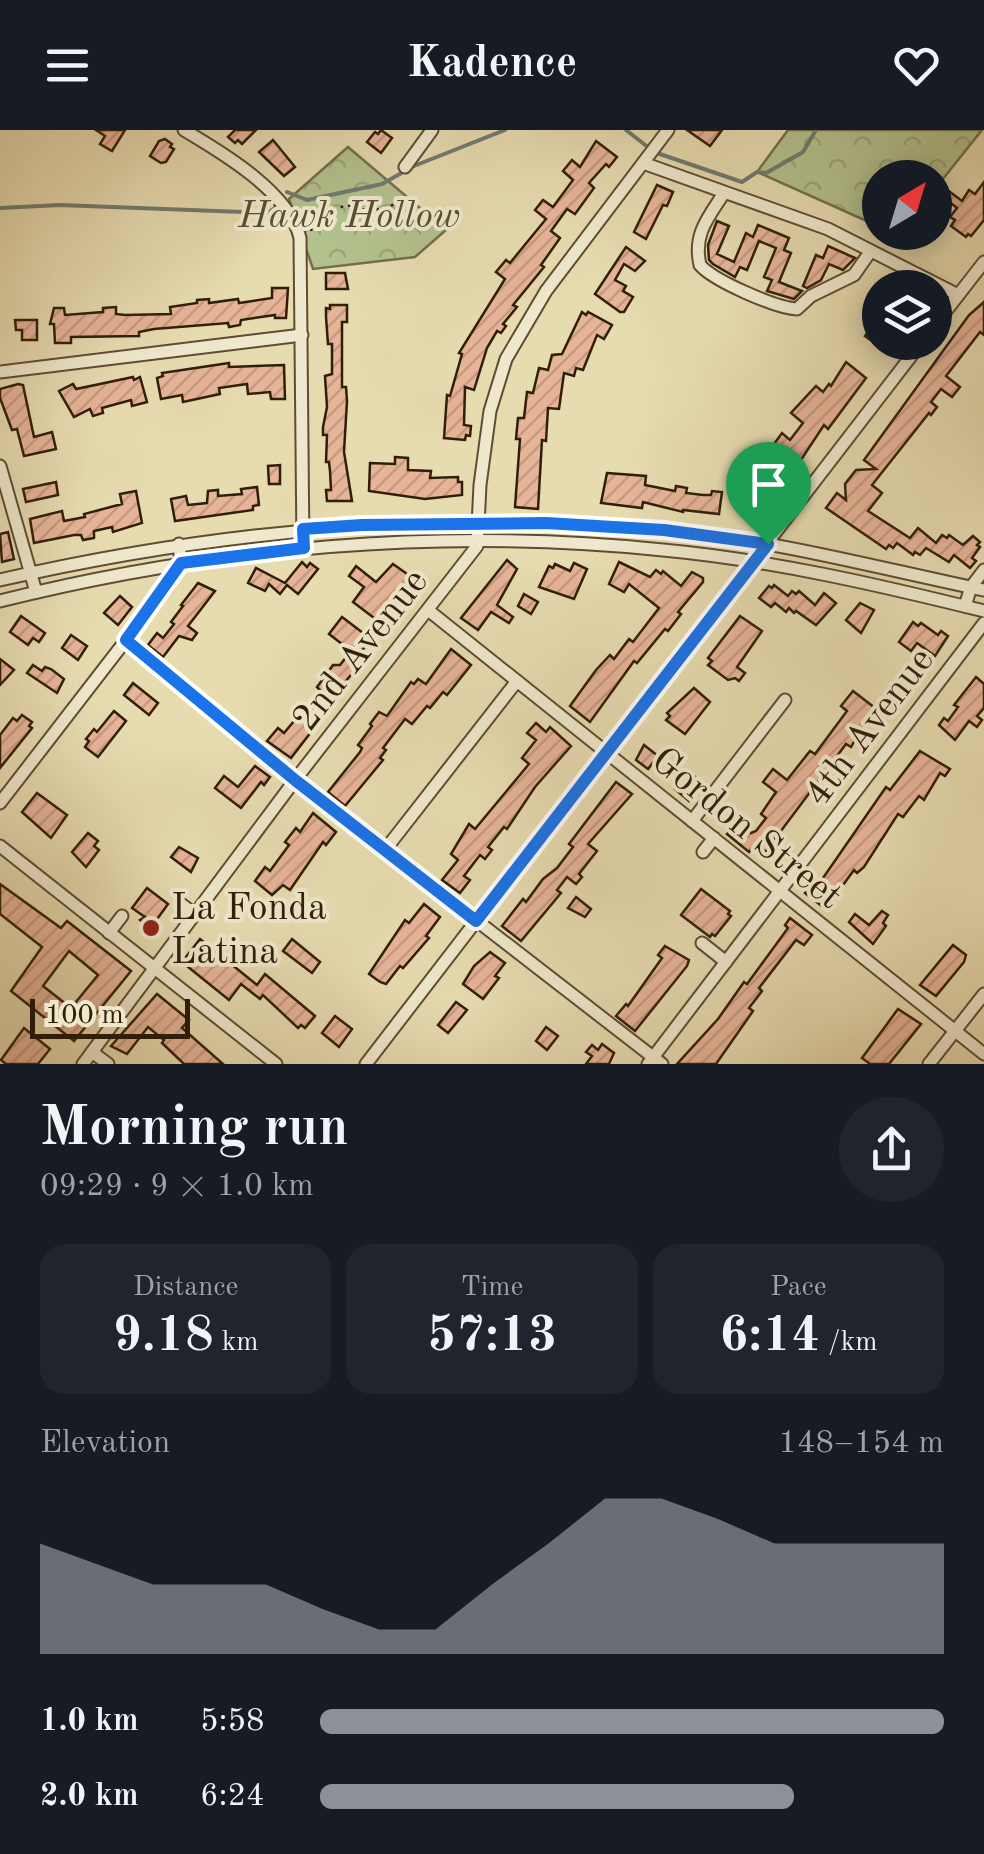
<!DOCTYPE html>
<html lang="en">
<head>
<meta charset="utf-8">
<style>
	body { margin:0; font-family:"Old Standard TT",serif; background:#20242c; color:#f1f3f6; height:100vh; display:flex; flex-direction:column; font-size:38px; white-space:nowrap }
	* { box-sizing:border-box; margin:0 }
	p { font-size:32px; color:#9ea1a6 }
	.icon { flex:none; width:55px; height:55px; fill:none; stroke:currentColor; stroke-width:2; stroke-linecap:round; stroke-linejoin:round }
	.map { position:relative; height:934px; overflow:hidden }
	.side { display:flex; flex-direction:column; background:#171b24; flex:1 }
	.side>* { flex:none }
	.needle { width:65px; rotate:38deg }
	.controls { position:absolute; left:862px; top:30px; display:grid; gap:20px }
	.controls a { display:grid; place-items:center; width:90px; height:90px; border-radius:50%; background:#171b24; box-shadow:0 5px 25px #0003; font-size:50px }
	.scale { position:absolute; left:30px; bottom:25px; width:160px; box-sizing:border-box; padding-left:10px; border:5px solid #311e09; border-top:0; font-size:28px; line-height:35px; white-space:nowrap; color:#311e09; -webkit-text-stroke:8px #efe8cc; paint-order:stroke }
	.pin { position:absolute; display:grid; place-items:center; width:85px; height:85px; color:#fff; margin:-102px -42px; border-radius:50% 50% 50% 0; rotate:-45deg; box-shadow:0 0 10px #0007 }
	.pin .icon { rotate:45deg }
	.round { display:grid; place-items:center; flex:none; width:105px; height:105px; border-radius:52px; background:#20242c }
	.head { display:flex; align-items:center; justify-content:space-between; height:170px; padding:0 40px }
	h1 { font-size:55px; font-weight:700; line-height:75px }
	.figures { display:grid; grid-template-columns:repeat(3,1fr); gap:15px; height:170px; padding:10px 40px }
	.figures div { display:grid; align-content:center; border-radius:25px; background:#20242c; text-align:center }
	.figures b { font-size:50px; font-weight:700 }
	.figures small { font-size:28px; font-weight:400 }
	.figures p { font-size:28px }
	.chart { height:280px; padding:20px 40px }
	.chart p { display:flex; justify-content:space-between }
	.chart svg { width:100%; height:180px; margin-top:10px; fill:#8c9099; opacity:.7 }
	ul { padding:0 40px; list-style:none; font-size:32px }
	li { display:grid; grid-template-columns:160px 120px 1fr; align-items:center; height:75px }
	li i { height:25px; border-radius:12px; background:#8c9099 }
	header { display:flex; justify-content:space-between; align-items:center; height:130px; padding:0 40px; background:#171b24; font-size:45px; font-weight:700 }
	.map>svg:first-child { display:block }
	.park { fill:url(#park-crowns); stroke:#72704b; stroke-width:2.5 }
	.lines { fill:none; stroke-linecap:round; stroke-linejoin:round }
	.stream { stroke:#717a71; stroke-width:4 }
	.building { fill:url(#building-hatch); stroke:#311e09; stroke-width:2.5; fill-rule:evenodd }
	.minor-casing { stroke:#5e4d33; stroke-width:15 }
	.path { stroke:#311e09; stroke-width:2.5; stroke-dasharray:2.5 5; stroke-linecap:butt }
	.minor { stroke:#efe8cc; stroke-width:11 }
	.route-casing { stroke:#fff; stroke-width:20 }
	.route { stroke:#1a73e8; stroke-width:12 }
	.poi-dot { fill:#8f2418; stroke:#efe8cc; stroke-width:4 }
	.labels { text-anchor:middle; stroke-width:8; stroke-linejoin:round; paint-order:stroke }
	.park-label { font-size:38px; font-style:italic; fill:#584f31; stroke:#efe8cc }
	.street-label { font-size:38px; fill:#311e09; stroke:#efe8cc }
	.poi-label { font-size:38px; fill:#311e09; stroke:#efe8cc; text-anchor:start }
</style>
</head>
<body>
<header><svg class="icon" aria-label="menu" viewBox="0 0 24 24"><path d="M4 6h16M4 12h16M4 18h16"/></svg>Kadence<svg class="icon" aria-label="heart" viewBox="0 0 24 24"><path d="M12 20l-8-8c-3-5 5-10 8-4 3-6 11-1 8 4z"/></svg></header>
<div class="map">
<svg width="984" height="934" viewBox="0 0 984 934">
	<defs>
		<pattern id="park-crowns" width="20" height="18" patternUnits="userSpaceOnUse" patternTransform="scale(2.5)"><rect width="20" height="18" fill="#b3c18d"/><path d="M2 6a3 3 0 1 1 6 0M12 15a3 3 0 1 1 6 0" fill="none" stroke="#9aa578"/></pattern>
		<pattern id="building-hatch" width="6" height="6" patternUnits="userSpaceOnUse" patternTransform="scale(2.5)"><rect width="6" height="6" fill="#e6b497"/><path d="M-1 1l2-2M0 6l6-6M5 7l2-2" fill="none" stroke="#c69a81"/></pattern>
	</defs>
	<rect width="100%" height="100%" fill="#e7dbb0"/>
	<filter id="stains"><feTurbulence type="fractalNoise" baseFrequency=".002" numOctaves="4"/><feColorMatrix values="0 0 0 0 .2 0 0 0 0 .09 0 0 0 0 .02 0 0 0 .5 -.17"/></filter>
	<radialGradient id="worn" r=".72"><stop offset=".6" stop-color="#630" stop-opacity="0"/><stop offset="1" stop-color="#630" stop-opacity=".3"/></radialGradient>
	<g class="park">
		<polygon points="788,0 982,0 935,59 935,48 880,48 880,97 757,42"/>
		<polygon points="348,17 446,100 415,127 313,139 289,69"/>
	</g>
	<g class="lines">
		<g class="stream">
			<polyline points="626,0 649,18"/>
			<polyline points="657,23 742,52 757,42 766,43 803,22 816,0"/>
			<polyline points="287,62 307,70 382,54 414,36 505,0"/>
			<polyline points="0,78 60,75 268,83 275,78"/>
		</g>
	</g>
	<g class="building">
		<polygon points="96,0 125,0 112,21 100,14 105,6"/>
		<polygon points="235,0 256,0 242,14 238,10 235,13 228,7"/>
		<polygon points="381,0 392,8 381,23 367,12 375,2 378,4"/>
		<polygon points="687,0 722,0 710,16"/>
		<polygon points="165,9 172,14 170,17 174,19 166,32 161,33 150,26 159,11"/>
		<polygon points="273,10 295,37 284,46 259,22"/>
		<polygon points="596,11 617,27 609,37 606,34 589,53 594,58 575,84 567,79 551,101 560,108 541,135 544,137 513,175 517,177 503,194 506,196 501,203 497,201 487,218 474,260 465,257 464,295 471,296 470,306 466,305 465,310 444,308 447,265 450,266 462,224 459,223 505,149 496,142 506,130 510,133 546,89 535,80 543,70 553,77 573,50 563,41 572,30 580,37"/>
		<polygon points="984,52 984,90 971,106 968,104 966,107 951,96 955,90 950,87 957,78 941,65 946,59 962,71 969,60 975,64"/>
		<polygon points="657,55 673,62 667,76 663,75 646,109 634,102"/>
		<polygon points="717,91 729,96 717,124 734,132 746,103 753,107 758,95 789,108 784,120 791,123 779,152 802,161 794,169 767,161 772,150 764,147 776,118 759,111 747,140 740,137 735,147 713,134 709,130 708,115"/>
		<polygon points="828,116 855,128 843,140 829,134 821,150 807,158 803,156 816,125 823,128"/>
		<polygon points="626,117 645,131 635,141 624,134 615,150 626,156 623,161 633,167 624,182 620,182 595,164"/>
		<polygon points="326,143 345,143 348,159 326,159"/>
		<polygon points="272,158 288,158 286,188 275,188 275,185 241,190 240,195 229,197 228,193 154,199 139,202 139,206 71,207 71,213 55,213 54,194 50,194 54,178 64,178 65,185 103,182 103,178 116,177 116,184 125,185 171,184 170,177 197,173 197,170 209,169 209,173 238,169 239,173 272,168"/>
		<polygon points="984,172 984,205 980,202 946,246 960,257 952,267 941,259 931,272 937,277 931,285 929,283 872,355 882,363 868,381 910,408 918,398 936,413 942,405 947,408 949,405 963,415 973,406 980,412 977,415 980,417 972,428 976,431 970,438 954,425 949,432 926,418 920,425 915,422 913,425 897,413 893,418 889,415 886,419 826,378 837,363 846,370 845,354 856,340 876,339 864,330 969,185"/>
		<polygon points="330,175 347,175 347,192 342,192 342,257 346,257 347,271 344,322 352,371 327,371 326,360 331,360 330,341 329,332 326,332 327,305 323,305 323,297 327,277 325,246 332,244 332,214 328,214 326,187 326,178 330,179"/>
		<polygon points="582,182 586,185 588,182 612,195 604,209 597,205 583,240 576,238 574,246 564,243 559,279 548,278 546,311 542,310 538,379 515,377 520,309 516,309 518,288 524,288 527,262 533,263 539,238 548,240 552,225 562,224"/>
		<polygon points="880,187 880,217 865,206"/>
		<polygon points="15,190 37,190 37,210 22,210 22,200 16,200"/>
		<polygon points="846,232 866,248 828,299 824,295 795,339 791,336 772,361 761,353 781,328 774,322 778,317 774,314 782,303 790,310 803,293 791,283 816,256 823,262 829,254 831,256"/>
		<polygon points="229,233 229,237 284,235 285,269 271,269 270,262 248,264 247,254 219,258 220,264 183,272 182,265 161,269 157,248 163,246 162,243"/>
		<polygon points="133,247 134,250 140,247 147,272 132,276 131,270 102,278 103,283 93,286 90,279 74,287 59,261 73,254 76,259"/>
		<polygon points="18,254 23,255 34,307 52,302 56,319 24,326 17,299 12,300 0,268 0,259"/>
		<polygon points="395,327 408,328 408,340 431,341 430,348 458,347 458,352 462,352 462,365 425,369 369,361 370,333 395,334"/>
		<polygon points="280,335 280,354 269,354 268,336"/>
		<polygon points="607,343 646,346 645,355 675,361 676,356 687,358 686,363 703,365 711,365 712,361 722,362 719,384 683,380 683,382 643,372 642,378 601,373"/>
		<polygon points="56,352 58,365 26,372 23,359"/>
		<polygon points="257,357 259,375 253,376 253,380 175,391 171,369 186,366 188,375 207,373 208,361 218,360 218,366 242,364 241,359"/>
		<polygon points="738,358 740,363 749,359 755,371 737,378 730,362"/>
		<polygon points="136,361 142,393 113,402 112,397 94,401 94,408 83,410 81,405 74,405 34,413 30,389 62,381 64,391 85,387 84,384 122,374 120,364"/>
		<polygon points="8,402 14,429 2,432 0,404"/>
		<polygon points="507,430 517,439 497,475 513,487 509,493 491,482 478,500 461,488"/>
		<polygon points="302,432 307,437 310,433 318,439 298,464 287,455 280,464 269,454 265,461 248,453 256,438 285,453"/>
		<polygon points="619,432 650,447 656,440 661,444 663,441 681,456 692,442 703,448 703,452 678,482 681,484 668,501 665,499 637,533 634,531 590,592 570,576 596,540 610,525 614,529 629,509 633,512 659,478 629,454 624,462 609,454"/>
		<polygon points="574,433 587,439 574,469 539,457 549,436 553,438 555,434 570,441"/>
		<polygon points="393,434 410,446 404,456 408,459 382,494 353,472 364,457 349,446 356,436 376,452"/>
		<polygon points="198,453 215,461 188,496 197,503 192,510 179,506 163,527 148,515 157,503 163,508 174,494 171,492 183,476 181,475"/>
		<polygon points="774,455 788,466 792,461 796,464 799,461 815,475 824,463 836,473 816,495 796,481 794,483 789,478 786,482 775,473 771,477 759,468 769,456 772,458"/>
		<polygon points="524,464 538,472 531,484 518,476"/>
		<polygon points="120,466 132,477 118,495 104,483"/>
		<polygon points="860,473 874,480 861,503 846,490"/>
		<polygon points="21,486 45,503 39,512 33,508 28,515 10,502"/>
		<polygon points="740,486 762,501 737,537 745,543 739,551 735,548 728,550 708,535 712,531 708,528"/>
		<polygon points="342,487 371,509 353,532 358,536 338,561 341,563 291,628 267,611 278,598 284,603 320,560 317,557 333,535 340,535 351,521 329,504"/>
		<polygon points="913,492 918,496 921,493 938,505 941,501 948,506 935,526 917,513 911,521 899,512"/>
		<polygon points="71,505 87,516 78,530 62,518"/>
		<polygon points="451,519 471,535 447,565 443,562 430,578 427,576 412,594 405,589 383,618 386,620 380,628 383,630 345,676 328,662 360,622 362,618 358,615 372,596 370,594 379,582 387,586 411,552 414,554 418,549 426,554"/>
		<polygon points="0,529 14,540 0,555"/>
		<polygon points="33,535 42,541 45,537 51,539 64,549 57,563 27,543"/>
		<polygon points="976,547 984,554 984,578 977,586 982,590 977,597 969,591 955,610 939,595 944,588 948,591 958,577 954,575"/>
		<polygon points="133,553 158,573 149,585 124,565"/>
		<polygon points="694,558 710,572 685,604 666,590 670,586 667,583"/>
		<polygon points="853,561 879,581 870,592 867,589 851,617 846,614 766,721 760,726 751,719 749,722 727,704 737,692 751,703 756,701 766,688 761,684 776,662 763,652 773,639 787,650 810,621 815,624 847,581 841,576"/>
		<polygon points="114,581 126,591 98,627 85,617 89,611 86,609 94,599 97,602"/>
		<polygon points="22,585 32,592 29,596 32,598 0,638 0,605 13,588 17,591"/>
		<polygon points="536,593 546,602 550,597 571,616 535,657 507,699 504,697 488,717 492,720 485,729 480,725 464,746 470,750 460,763 442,750 458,730 451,724 469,694 475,699 529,634 522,628 536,610 527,603"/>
		<polygon points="644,615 658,626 648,639 636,630"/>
		<polygon points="920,621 950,639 945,646 940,643 924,670 919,666 903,687 898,684 864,737 857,743 854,740 827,777 823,777 805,763 813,753 821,751 886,657 890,660"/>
		<polygon points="255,636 270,647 264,655 261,652 241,678 215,658 224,646 238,657"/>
		<polygon points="694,646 702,653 689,671 675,659"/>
		<polygon points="616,652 632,664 588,714 597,721 579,744 582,747 576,754 567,747 557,760 561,763 521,811 502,796 523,769 526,772 543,749 557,738 573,717 569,714"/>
		<polygon points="37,663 67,685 51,708 22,682"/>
		<polygon points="313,683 336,702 326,715 323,712 290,760 283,755 272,765 255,751 265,737 270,741 289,715 285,712 296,698 300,702"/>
		<polygon points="88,703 98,711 94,716 99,720 86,737 72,722"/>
		<polygon points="179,717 198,728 191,742 171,727"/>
		<path d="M0,754L61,798L67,791L131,841L74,911L11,861L42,817L0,784ZM69,821L98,845L71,878L43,856Z"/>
		<polygon points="147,758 168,774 150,799 140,790 145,787 132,778"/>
		<polygon points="701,759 730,781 728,784 731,786 715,806 712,804 710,807 681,785"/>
		<polygon points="576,767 591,779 585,787 568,778"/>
		<polygon points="424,774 440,787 426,806 429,808 403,838 400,836 386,854 380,852 369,844 405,790 409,793"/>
		<polygon points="882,781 888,785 883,793 886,796 873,814 849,792 855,784 869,795"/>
		<polygon points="790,788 812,805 804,815 796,810 759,858 762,861 749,878 753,881 716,934 677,934 718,889 744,852 747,854 758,839 788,798 785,795"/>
		<polygon points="200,809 257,855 265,844 315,886 305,898 301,895 298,898 263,865 260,869 241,854 229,870 182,832"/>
		<polygon points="292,809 320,832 312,843 283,821"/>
		<polygon points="953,815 966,825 964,832 936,866 920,855"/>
		<polygon points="665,816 689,830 687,836 635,901 616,886 626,874 628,876 662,828 658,825"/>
		<polygon points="490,822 505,833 495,846 499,848 483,869 463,854 474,836"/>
		<polygon points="157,864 189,890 182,898 223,934 184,934 162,913 164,910 148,897 127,924 111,916"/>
		<polygon points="456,872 467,880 448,903 438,895"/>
		<polygon points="898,879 921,894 889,934 870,934 862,928"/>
		<polygon points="335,886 352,899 339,917 322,903"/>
		<polygon points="546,897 558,906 547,920 536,911"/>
		<polygon points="24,898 50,919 38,934 6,934 1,930"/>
		<polygon points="602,914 614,923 609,934 586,934 592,926 586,922 592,915 598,920"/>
	</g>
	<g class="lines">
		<g class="minor-casing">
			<g id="minor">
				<path d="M184,0C223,23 290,63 300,108L303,418"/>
				<polyline points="643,33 828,99 958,165"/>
				<polyline points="405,37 432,0"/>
				<path d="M724,63C708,88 693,104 700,135C714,151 776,178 797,179L811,166L854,145L870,122"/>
				<polyline points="935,195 984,132"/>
				<polyline points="0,242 302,205"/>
				<polyline points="0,336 36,462"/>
				<path d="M0,450C218,400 440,380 663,400C772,409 878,438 984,460"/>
				<path d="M0,471C216,417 442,397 663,420C771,430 879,455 984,481"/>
				<polyline points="965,476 971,457 984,440"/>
				<polyline points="428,480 984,924"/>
				<polyline points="126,510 295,650 662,934"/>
				<polyline points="0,673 167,457 181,433 179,414"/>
				<polyline points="692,691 785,570"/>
				<polyline points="0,716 276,934"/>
				<polyline points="385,720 517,551"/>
				<polyline points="703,722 714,708"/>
				<polyline points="181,774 196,785"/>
				<polyline points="109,803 122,786"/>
				<polyline points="702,813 726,832"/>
				<polyline points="92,922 108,934"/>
				<polyline points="83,934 295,650 477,416 480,355 490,281 506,229 546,161 668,0"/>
				<polyline points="366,934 922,212"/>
				<polyline points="648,934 984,493"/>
				<polyline points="929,934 984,864"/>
			</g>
		</g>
		<path class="path" d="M310,100L334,95L336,80C347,72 358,77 369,82L396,74L415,89"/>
		<use href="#minor" class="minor"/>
	</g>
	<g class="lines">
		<g class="route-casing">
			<polygon id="route" points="546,393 664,400 768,414 476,791 295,650 126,510 181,433 304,418 303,399 362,395"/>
		</g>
		<use href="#route" class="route"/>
	</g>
	<circle class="poi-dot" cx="151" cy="798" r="10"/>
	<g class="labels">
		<g class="park-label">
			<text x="349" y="97">Hawk Hollow</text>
		</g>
		<g class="street-label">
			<text transform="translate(359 519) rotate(-52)" y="13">2nd Avenue</text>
			<text transform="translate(868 596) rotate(-53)" y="13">4th Avenue</text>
			<text transform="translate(748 697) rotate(39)" y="13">Gordon Street</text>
		</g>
		<g class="poi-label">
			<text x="171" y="789">La Fonda<tspan x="171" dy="44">Latina</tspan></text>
		</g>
	</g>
	<rect width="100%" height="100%" filter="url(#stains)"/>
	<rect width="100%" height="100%" fill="url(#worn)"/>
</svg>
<div class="controls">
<a><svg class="needle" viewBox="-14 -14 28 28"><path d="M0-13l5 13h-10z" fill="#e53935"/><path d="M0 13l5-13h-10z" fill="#9ea1a6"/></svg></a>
<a><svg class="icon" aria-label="layers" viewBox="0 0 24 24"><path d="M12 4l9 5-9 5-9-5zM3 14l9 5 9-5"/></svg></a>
</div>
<div class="scale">100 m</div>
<div class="pin" style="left:768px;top:414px;background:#1e9e55"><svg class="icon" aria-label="arrive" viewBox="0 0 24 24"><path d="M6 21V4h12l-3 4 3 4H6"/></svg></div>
</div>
<section class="side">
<div class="head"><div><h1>Morning run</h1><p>09:29 · 9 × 1.0 km</p></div><a class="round"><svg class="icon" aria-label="share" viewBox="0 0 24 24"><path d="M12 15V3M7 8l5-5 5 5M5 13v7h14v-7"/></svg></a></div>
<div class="figures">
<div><p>Distance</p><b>9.18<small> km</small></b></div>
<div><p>Time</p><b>57:13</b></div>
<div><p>Pace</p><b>6:14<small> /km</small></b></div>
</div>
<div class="chart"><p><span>Elevation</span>148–154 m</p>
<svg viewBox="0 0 160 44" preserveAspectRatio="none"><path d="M0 44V17L10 22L20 27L30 27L40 27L50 33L60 38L70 38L80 27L90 17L100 6L110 6L120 11L130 17L140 17L150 17L160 17V44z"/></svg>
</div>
<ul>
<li><b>1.0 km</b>5:58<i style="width:100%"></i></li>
<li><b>2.0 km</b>6:24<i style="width:76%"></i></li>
</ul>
</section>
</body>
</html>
